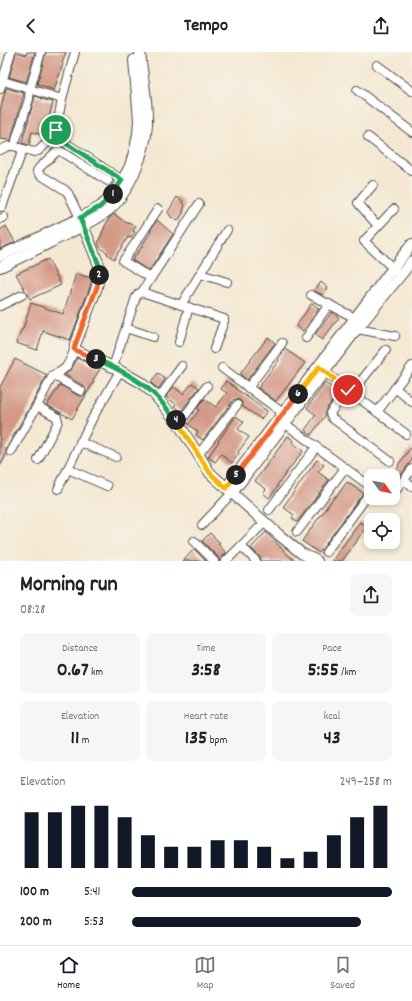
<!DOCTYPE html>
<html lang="en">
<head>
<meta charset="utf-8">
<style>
	body { margin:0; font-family:Dekko,sans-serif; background:#f6f6f6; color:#222; height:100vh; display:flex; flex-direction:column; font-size:15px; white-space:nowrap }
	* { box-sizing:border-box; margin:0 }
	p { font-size:13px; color:#767676 }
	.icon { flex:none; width:22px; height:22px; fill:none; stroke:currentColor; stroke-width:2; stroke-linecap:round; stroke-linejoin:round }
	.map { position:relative; height:509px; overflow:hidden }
	.sheet { display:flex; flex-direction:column; background:#fff; flex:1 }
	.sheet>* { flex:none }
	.needle { width:26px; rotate:123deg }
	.tools { position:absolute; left:364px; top:417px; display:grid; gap:8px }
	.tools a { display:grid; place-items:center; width:36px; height:36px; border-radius:8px; background:#fff; box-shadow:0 2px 6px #0003; font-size:20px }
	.pin { position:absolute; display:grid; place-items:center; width:34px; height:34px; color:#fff; margin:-17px; border:2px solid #fff; border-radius:50%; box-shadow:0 1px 4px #0007 }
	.km { position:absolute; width:20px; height:20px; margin:-10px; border-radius:50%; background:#222; color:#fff; font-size:11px; line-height:20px; text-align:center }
	.round { display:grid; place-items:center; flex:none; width:42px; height:42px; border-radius:8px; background:#f6f6f6 }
	.overview { display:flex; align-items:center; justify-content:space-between; height:68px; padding:0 20px }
	h1 { font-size:22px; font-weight:800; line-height:30px }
	.figures { display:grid; grid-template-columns:repeat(3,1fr); gap:6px; height:68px; padding:4px 20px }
	.figures div { display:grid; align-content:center; border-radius:8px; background:#f6f6f6; text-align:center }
	.figures b { font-size:20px; font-weight:800 }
	.figures small { font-size:11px; font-weight:400 }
	.figures p { font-size:11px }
	.chart { height:112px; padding:8px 20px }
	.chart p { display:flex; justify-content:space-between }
	.chart svg { width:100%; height:72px; margin-top:4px; stroke:#111827; stroke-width:6 }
	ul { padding:0 20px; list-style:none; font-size:13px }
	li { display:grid; grid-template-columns:64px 48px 1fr; align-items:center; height:30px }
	li i { height:10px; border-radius:5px; background:#111827 }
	header { display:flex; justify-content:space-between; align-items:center; height:52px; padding:0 20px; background:#fff; font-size:18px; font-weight:800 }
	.menu { display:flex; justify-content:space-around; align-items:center; height:56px; border-top:1px solid #e0e0e0; background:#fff; font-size:11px; color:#767676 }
	.menu a { display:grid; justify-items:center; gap:2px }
	.menu .active { color:#111827 }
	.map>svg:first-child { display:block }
	.building { fill:#d39785 }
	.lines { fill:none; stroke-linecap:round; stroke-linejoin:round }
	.minor-casing { stroke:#494744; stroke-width:10 }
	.tertiary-casing { stroke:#494744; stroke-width:12 }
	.minor { stroke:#fff; stroke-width:8 }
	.tertiary { stroke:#fff; stroke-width:10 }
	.split-1-casing { stroke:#fff; stroke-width:8 }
	.split-2-casing { stroke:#fff; stroke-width:8 }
	.split-3-casing { stroke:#fff; stroke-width:8 }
	.split-4-casing { stroke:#fff; stroke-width:8 }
	.split-5-casing { stroke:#fff; stroke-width:8 }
	.split-6-casing { stroke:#fff; stroke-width:8 }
	.split-7-casing { stroke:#fff; stroke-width:8 }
	.split-1 { stroke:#22a559; stroke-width:5 }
	.split-2 { stroke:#22a559; stroke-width:5 }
	.split-3 { stroke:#f0652b; stroke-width:5 }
	.split-4 { stroke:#22a559; stroke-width:5 }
	.split-5 { stroke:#f5b400; stroke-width:5 }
	.split-6 { stroke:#f0652b; stroke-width:5 }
	.split-7 { stroke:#f5b400; stroke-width:5 }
</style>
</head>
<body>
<header><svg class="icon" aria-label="back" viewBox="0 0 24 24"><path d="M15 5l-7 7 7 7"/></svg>Tempo<svg class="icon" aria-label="share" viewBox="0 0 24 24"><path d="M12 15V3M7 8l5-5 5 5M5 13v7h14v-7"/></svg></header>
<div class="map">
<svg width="412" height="509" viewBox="0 0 412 509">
	<rect width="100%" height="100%" fill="#f7f3e8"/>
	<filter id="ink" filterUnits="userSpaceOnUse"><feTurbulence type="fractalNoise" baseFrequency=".025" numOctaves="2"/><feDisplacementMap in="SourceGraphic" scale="8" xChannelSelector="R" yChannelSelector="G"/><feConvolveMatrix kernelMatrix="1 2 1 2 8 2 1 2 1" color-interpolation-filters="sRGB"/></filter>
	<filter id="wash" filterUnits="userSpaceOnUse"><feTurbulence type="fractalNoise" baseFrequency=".012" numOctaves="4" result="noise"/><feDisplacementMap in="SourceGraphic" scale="16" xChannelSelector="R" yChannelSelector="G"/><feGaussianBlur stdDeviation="0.9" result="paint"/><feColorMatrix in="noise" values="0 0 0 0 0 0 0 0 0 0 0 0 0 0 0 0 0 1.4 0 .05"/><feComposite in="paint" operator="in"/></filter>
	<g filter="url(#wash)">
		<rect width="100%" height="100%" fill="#f4e8d2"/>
		<g id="blocks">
			<g class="building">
				<polygon points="16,0 26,3 27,0 35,0 26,30 9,25"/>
				<polygon points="46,0 66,0 62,11 63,12 54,38 37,32"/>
				<polygon points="6,36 24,41 11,88 0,87 0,59"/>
				<polygon points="35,44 42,46 41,47 53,50 49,66 48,65 43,83 32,80 29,93 22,91"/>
				<polygon points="177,145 183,149 183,151 185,153 183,159 183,161 178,169 171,165 168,160"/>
				<polygon points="114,162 125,170 136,174 133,179 135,180 131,186 128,185 114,207 107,202 108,201 100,196 98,191 105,174 110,165"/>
				<polygon points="157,168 173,182 149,219 132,208 143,193 142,193 151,180 150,179"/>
				<polygon points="6,174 15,190 0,197 0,178"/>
				<polygon points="48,207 61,233 30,247 16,222"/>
				<polygon points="76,222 92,226 89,237 70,288 43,279 37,298 16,291 22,277 23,277 31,251 63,262"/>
				<polygon points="321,230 328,236 323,243 314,239"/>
				<polygon points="312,251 319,257 303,279 296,274"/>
				<polygon points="332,260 339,266 322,288 315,283"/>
				<polygon points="268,285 275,291 247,328 240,322"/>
				<polygon points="285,297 305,311 276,349 258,336 279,308 278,307"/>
				<polygon points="77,306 100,317 93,328 94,329 72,367 47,353 60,333 79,344 81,344 86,342 86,339 84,334 65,323 72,316"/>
				<polygon points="15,307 45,322 46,325 32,351 6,397 6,403 0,414 0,335"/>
				<polygon points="158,321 165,327 158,337 151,331"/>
				<polygon points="226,329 236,336 236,337 267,359 261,367 242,354 242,351 240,348 234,347 203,388 196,383 198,380 188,372 199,358 197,357 204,347 216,355 227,341 221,337"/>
				<polygon points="192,331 199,336 181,359 174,354 176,352 166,345 174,335 183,342"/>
				<polygon points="325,331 339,340 326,358 325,361 325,364 311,383 305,378 316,363 307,356"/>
				<polygon points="236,364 244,370 238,377 249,385 238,400 239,401 232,411 221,402 215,410 208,405 219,389 218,389"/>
				<polygon points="288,384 294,389 293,391 303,399 277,433 278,434 269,446 263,441 266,437 255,429"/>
				<polygon points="412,394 412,408 393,433 393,422 399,414 398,413"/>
				<polygon points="317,408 324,413 318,420 329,428 297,470 292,466 294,463 283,455"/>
				<polygon points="347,430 363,441 319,501 302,489 335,444 336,445"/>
				<polygon points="360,470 367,474 357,488 357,489 342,509 332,509"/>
				<polygon points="266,480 287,502 295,509 261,509 260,505 251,496"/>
				<polygon points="210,481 220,491 218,492 226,501 222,505 221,509 219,509 218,505 202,489"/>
				<polygon points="194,497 206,509 183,509"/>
			</g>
		</g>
	</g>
	<g filter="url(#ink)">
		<use href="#blocks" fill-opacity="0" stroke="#494744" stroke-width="1"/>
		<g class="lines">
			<g class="minor-casing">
				<g id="minor">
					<polyline points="75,0 62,47 56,78 56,83 58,86 126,131"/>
					<polyline points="377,13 412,39"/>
					<polyline points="0,28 62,47"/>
					<polyline points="0,37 11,0"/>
					<polyline points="357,38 412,80"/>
					<polyline points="368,85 412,119"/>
					<polyline points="16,88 29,47 30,37 41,0"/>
					<polyline points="0,98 9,94 13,94 34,100 38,99 56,83"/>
					<polyline points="373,133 358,151 378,174"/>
					<polyline points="2,155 23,97"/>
					<polyline points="394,157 364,189 397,220"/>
					<polyline points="80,166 68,141 65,138 39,122 37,119 39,116 57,99 60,99 108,129"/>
					<polyline points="0,167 4,165"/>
					<polyline points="200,222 227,230"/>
					<polyline points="151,226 123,209 141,183 158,157"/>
					<polyline points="142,240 199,152"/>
					<polyline points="311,243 355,266"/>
					<polyline points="181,253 227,178"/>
					<polyline points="0,254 22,243"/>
					<polyline points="126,276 153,285"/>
					<polyline points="357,277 395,284"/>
					<polyline points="306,286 329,252"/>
					<polyline points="179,290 189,255"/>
					<polyline points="113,315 136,245 138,242 142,240 224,267 224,269 214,297"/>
					<polyline points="222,316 287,364"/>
					<polyline points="321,317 406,382"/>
					<polyline points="53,323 81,339"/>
					<polyline points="248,336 282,291"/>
					<polyline points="395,336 412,350"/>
					<polyline points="348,338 330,361 332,366 390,409"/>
					<polyline points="352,340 386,298"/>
					<polyline points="158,347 182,314"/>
					<polyline points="37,354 57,365 58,369 57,372 38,408"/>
					<polyline points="377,360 412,314"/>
					<polyline points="280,368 371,435"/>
					<polyline points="179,372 207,334"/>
					<polyline points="80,390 116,405"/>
					<path d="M11,400L37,354L53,323C69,317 68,311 75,297"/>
					<polyline points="198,403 237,353"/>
					<polyline points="68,417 107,434"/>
					<polyline points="404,428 412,417"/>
					<polyline points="58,437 92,367 120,319"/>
					<polyline points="393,442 404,428 412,435"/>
					<polyline points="385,446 388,448 390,446"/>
					<polyline points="269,458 316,395"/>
					<polyline points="202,473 232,441"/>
					<polyline points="297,480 345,416"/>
					<polyline points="194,489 214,509"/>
					<polyline points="241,494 256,509"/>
					<polyline points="326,500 371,439"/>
					<polyline points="226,509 265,470"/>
				</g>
			</g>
			<g class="tertiary-casing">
				<g id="tertiary">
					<polyline points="80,166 99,213 99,223 97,235 75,293 75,297 77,299 113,315 140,330 154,342 178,371 210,421 279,483 301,501 317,509"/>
					<polyline points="0,204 80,166 100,155 112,144 122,129 130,114 135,97 138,82 139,68 134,8"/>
					<path d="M0,215C22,205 43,194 65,183C79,176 93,170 105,161C128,145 146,99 147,72C148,48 142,24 140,0"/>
					<polyline points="226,436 393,216 412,192"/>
					<polyline points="232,441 357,277 412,209"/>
				</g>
			</g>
			<use href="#minor" class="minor"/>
			<use href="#tertiary" class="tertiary"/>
		</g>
	</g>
	<g class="lines" filter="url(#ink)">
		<g class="split-1-casing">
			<polyline id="split-1" points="56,78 56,83 58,86 122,128 113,142"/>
		</g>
		<g class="split-2-casing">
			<polyline id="split-2" points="99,223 99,213 80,166 100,155 113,142"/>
		</g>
		<g class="split-3-casing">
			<polyline id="split-3" points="96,307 77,299 74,297 75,293 97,235 99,223"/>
		</g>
		<g class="split-4-casing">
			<path id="split-4" d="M96,307C116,316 137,326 153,341C162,349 168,359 176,368"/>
		</g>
		<g class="split-5-casing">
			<polyline id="split-5" points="176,368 210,421 226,436 236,423"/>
		</g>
		<g class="split-6-casing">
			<polyline id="split-6" points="236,423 298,342"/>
		</g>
		<g class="split-7-casing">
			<polyline id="split-7" points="298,342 319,315 348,338"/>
		</g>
		<use href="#split-1" class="split-1"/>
		<use href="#split-2" class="split-2"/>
		<use href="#split-3" class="split-3"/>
		<use href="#split-4" class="split-4"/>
		<use href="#split-5" class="split-5"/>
		<use href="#split-6" class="split-6"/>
		<use href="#split-7" class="split-7"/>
	</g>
</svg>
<div class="tools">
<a><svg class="needle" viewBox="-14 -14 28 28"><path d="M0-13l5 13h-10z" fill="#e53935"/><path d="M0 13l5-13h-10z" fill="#767676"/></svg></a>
<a><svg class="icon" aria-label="locate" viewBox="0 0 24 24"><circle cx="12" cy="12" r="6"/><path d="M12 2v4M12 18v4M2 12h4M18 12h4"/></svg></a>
</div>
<div class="pin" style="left:56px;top:78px;background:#1e9e55"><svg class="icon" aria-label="arrive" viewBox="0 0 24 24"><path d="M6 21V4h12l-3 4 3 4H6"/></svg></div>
<div class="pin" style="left:348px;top:338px;background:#d93025"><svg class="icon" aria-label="check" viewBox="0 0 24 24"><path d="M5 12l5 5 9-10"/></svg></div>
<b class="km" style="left:113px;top:142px">1</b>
<b class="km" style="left:99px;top:223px">2</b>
<b class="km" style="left:96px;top:307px">3</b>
<b class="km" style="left:176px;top:368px">4</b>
<b class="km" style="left:236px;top:423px">5</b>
<b class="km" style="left:298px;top:342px">6</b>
</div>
<section class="sheet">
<div class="overview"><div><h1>Morning run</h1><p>08:28</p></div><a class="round"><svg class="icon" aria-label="share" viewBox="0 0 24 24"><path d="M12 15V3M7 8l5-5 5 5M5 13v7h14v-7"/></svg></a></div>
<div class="figures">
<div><p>Distance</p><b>0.67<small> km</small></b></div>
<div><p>Time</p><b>3:58</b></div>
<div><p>Pace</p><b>5:55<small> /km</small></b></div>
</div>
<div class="figures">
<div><p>Elevation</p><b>11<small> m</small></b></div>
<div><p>Heart rate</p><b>135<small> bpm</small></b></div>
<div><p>kcal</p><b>43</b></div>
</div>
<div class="chart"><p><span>Elevation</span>249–258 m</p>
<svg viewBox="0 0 160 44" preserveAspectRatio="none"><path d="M5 44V10M15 44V10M25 44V6M35 44V6M45 44V13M55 44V24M65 44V31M75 44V31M85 44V27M95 44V27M105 44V31M115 44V38M125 44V34M135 44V24M145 44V13M155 44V6"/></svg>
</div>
<ul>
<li><b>100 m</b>5:41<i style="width:100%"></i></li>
<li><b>200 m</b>5:53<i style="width:88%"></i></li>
</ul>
</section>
<nav class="menu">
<a class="active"><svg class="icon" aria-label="home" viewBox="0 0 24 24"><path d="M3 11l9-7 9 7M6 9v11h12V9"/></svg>Home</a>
<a><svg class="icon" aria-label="map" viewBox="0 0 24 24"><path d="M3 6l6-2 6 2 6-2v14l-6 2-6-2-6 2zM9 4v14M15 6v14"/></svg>Map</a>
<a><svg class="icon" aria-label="saved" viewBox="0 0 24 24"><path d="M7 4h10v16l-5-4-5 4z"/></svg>Saved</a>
</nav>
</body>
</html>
